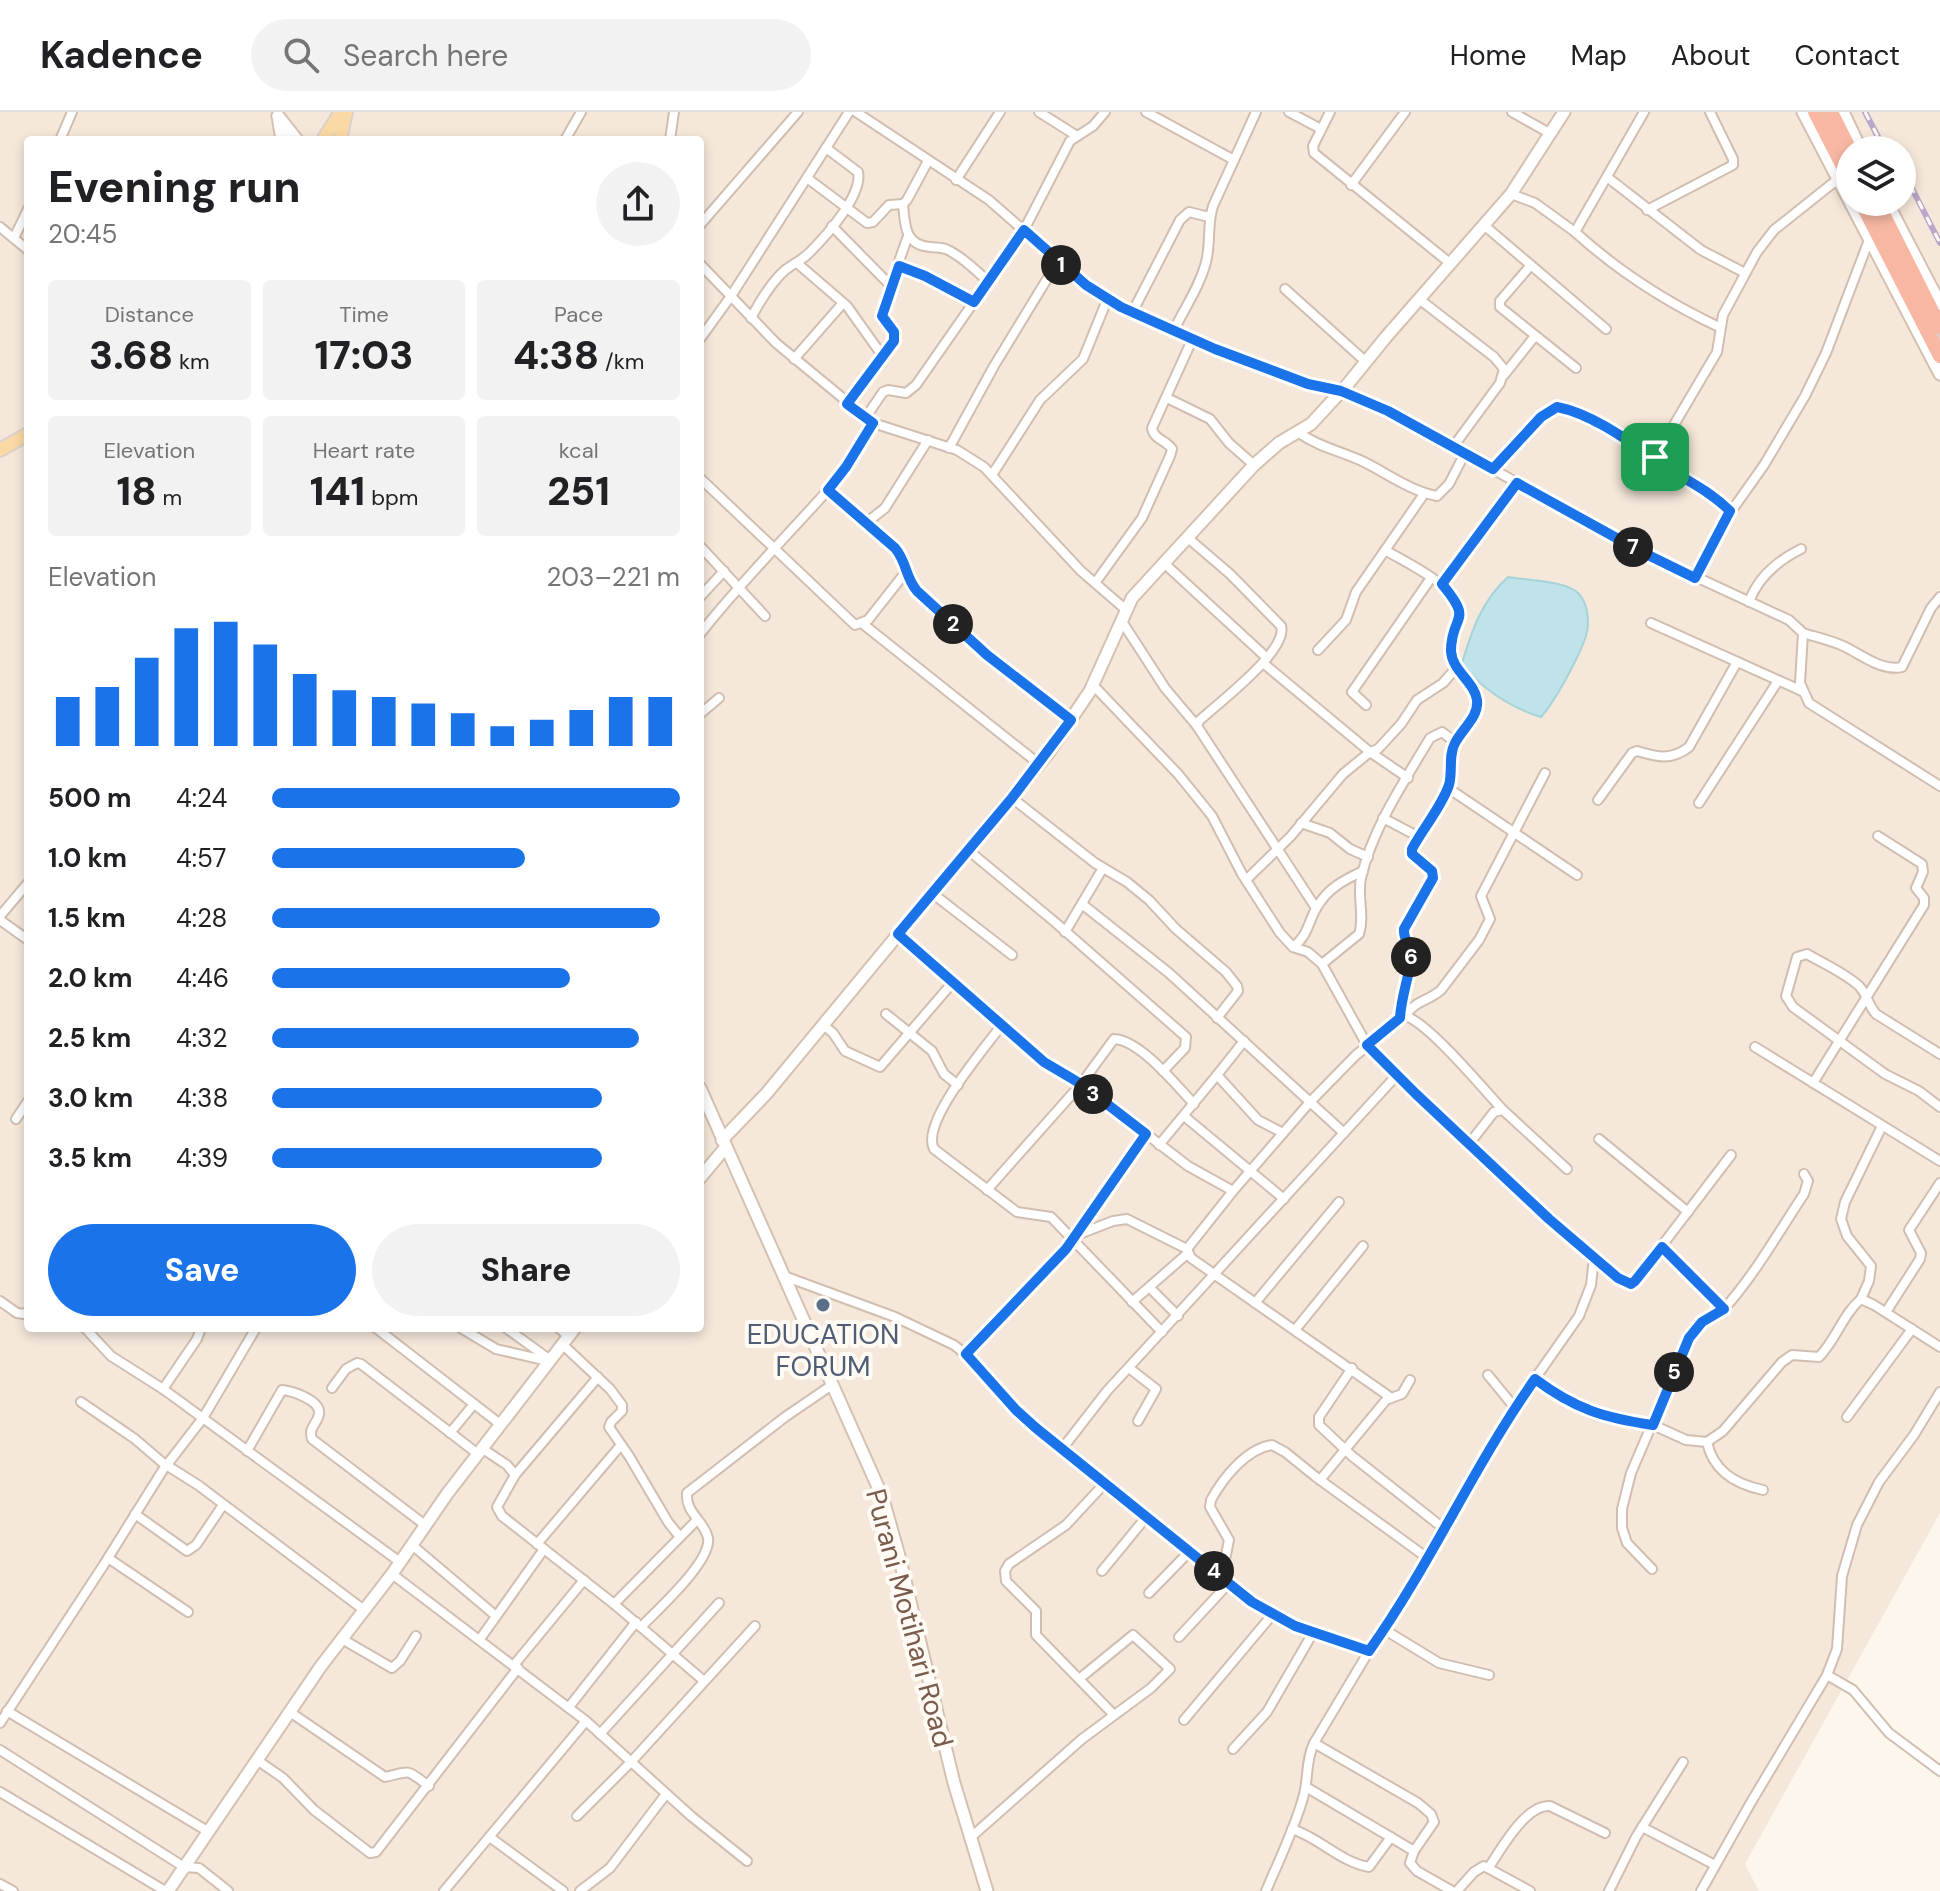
<!DOCTYPE html>
<html lang="en">
<head>
<meta charset="utf-8">
<style>
	body { margin:0; font-family:"DM Sans",sans-serif; background:#f2f2f2; color:#202124; height:100vh; display:flex; flex-direction:column; font-size:30px; white-space:nowrap }
	* { box-sizing:border-box; margin:0 }
	p { font-size:26px; color:#757577 }
	.icon { flex:none; width:44px; height:44px; fill:none; stroke:currentColor; stroke-width:2; stroke-linecap:round; stroke-linejoin:round }
	.map { position:relative; flex:1; overflow:hidden }
	.details { position:absolute; left:24px; top:24px; width:680px; height:1196px; display:flex; flex-direction:column; background:#fff; border-radius:8px; box-shadow:0 4px 12px #0003 }
	.details>* { flex:none }
	.controls { position:absolute; left:1836px; top:24px; display:grid; gap:16px }
	.controls a { display:grid; place-items:center; width:80px; height:80px; border-radius:50%; background:#fff; box-shadow:0 4px 12px #0003; font-size:40px }
	.pin { position:absolute; display:grid; place-items:center; width:68px; height:68px; color:#fff; margin:-34px; border-radius:16px; box-shadow:0 4px 12px #0006 }
	.km { position:absolute; width:40px; height:40px; margin:-20px; border-radius:50%; background:#222; color:#fff; font-size:22px; line-height:40px; text-align:center }
	.round { display:grid; place-items:center; flex:none; width:84px; height:84px; border-radius:42px; background:#f2f2f2 }
	.head { display:flex; align-items:center; justify-content:space-between; height:136px; padding:0 24px }
	h1 { font-size:44px; font-weight:800; line-height:60px }
	.metrics { display:grid; grid-template-columns:repeat(3,1fr); gap:12px; height:136px; padding:8px 24px }
	.metrics div { display:grid; align-content:center; border-radius:8px; background:#f2f2f2; text-align:center }
	.metrics b { font-size:40px; font-weight:800 }
	.metrics small { font-size:22px; font-weight:400 }
	.metrics p { font-size:22px }
	.chart { height:224px; padding:16px 24px }
	.chart p { display:flex; justify-content:space-between }
	.chart svg { width:100%; height:144px; margin-top:8px; stroke:#1a73e8; stroke-width:6 }
	.button { display:flex; gap:16px; margin-top:auto; padding:16px 24px }
	.button a { flex:1; height:92px; border-radius:48px; background:#1a73e8; color:#fff; font-size:32px; font-weight:800; line-height:92px; text-align:center }
	.button a+a { background:#f2f2f2; color:#202124 }
	ul { padding:0 24px; list-style:none; font-size:26px }
	li { display:grid; grid-template-columns:128px 96px 1fr; align-items:center; height:60px }
	li i { height:20px; border-radius:10px; background:#1a73e8 }
	header { display:flex; align-items:center; gap:48px; box-sizing:border-box; height:112px; padding:0 40px; background:#fff; border-bottom:2px solid #e0e0e0 }
	header strong { font-size:38px }
	nav { display:flex; gap:44px; margin-inline-start:auto; font-size:28px }
	.search { width:560px; height:72px; background:#f2f2f2; display:flex; align-items:center; gap:20px; box-sizing:border-box; padding:0 28px; border-radius:44px; color:#757577; font-size:30px }
	.map>svg:first-child { display:block }
	.residential { fill:#f5e8da; fill-rule:evenodd }
	.water { fill:#bfe3e8; stroke:#a5d3da; stroke-width:2 }
	.lines { fill:none; stroke-linecap:round; stroke-linejoin:round }
	.street-casing { stroke:#d1beb0; stroke-width:12 }
	.secondary-casing { stroke:#d6c0b0; stroke-width:15 }
	.primary-casing { stroke:#dad1cd; stroke-width:16 }
	.highway-casing { stroke:#dad1cd; stroke-width:18 }
	.street { stroke:#fff; stroke-width:8 }
	.secondary { stroke:#fff; stroke-width:11 }
	.primary { stroke:#fbd9a5; stroke-width:12 }
	.highway { stroke:#f7b7a3; stroke-width:14 }
	.rail-casing { stroke:#b9a8c9; stroke-width:6 }
	.rail { stroke:#fffaf3; stroke-width:3; stroke-dasharray:9; stroke-linecap:butt }
	.route-casing { stroke:#fff; stroke-width:16 }
	.route { stroke:#1a73e8; stroke-width:10 }
	.service-dot { fill:#5c6f8a; stroke:#fffaf3; stroke-width:3 }
	.labels { text-anchor:middle; stroke-width:8; stroke-linejoin:round; paint-order:stroke }
	.service-label { font-size:28px; fill:#4e5e75; stroke:#fffaf3 }
	.street-label { font-size:28px; fill:#7a5c4d; stroke:#fffaf3 }
</style>
</head>
<body>
<header>
<strong>Kadence</strong>
<div class="search"><svg class="icon" aria-label="search" viewBox="0 0 24 24"><circle cx="10" cy="10" r="6"/><path d="M15 15l6 6"/></svg>Search here</div>
<nav><a>Home</a><a>Map</a><a>About</a><a>Contact</a></nav>
</header>
<div class="map">
<svg width="1940" height="1779" viewBox="0 0 1940 1779">
	<rect width="100%" height="100%" fill="#fdf6ec"/>
	<path class="residential" d="M0,0H1940V1401L1745,1752L1759,1779H0ZM28,28H700V1216H28ZM1850,38H1902V90H1850Z"/>
	<path class="water" d="M1508,465C1525,468 1568,469 1579,482C1588,492 1590,511 1586,524C1579,545 1556,588 1541,605C1511,596 1480,576 1462,551C1472,518 1482,488 1508,465Z"/>
	<g class="lines">
		<g class="street-casing">
			<g id="street">
				<polyline points="856,0 989,88 1086,173 1121,195 1215,237 1308,272 1341,279 1388,299 1640,439 1789,508 1803,521 1800,571 1809,591 1940,674"/>
				<polyline points="1039,0 1077,24"/>
				<polyline points="1146,0 1234,48"/>
				<polyline points="1289,0 1321,17"/>
				<polyline points="1330,0 1313,34 1314,41 1451,152"/>
				<polyline points="1512,0 1551,22"/>
				<polyline points="60,28 72,0"/>
				<polyline points="565,28 581,0"/>
				<polyline points="670,28 674,0"/>
				<polyline points="1607,65 1701,138 1745,161"/>
				<polyline points="807,66 867,111 873,110 889,93 903,92 907,88 928,49"/>
				<polyline points="956,68 1000,0"/>
				<polyline points="1351,73 1405,0"/>
				<polyline points="1511,82 1535,91 1575,120 1644,0"/>
				<path d="M903,92C905,112 904,133 930,135C937,136 942,135 948,138C963,145 976,159 989,170"/>
				<polyline points="1647,98 1733,53 1733,47 1710,0"/>
				<polyline points="700,113 798,0"/>
				<polyline points="832,114 892,175"/>
				<polyline points="1485,114 1606,217"/>
				<polyline points="0,115 28,138"/>
				<path d="M1575,120C1618,159 1666,190 1719,215"/>
				<polyline points="14,126 28,97"/>
				<polyline points="797,151 847,194 884,246"/>
				<polyline points="700,152 776,231 873,311 957,338 984,355 1081,459 1125,497"/>
				<polyline points="1531,153 1500,189 1500,195 1576,256"/>
				<polyline points="899,154 925,164 974,190"/>
				<polyline points="1285,177 1365,249"/>
				<polyline points="1419,187 1494,245 1504,257 1500,271 1453,335"/>
				<polyline points="1132,201 1180,108 1189,100 1209,105"/>
				<path d="M751,206C760,189 771,171 784,159C792,152 803,148 810,140C826,124 863,83 858,60L826,36"/>
				<path d="M1173,220C1184,197 1200,174 1206,150C1211,131 1207,112 1213,94L1256,0"/>
				<polyline points="700,227 731,184 849,0"/>
				<polyline points="794,247 843,191"/>
				<polyline points="1504,263 1535,224"/>
				<polyline points="1167,286 1210,307 1229,331 1254,353"/>
				<path d="M847,292L894,229V220C891,216 884,210 883,205C881,199 904,135 908,124"/>
				<polyline points="866,305 883,280 888,278 906,281 916,273 1024,118 1070,29 1093,14 1105,0"/>
				<path d="M1299,321C1319,335 1340,339 1362,349C1387,361 1410,379 1437,384L1449,372L1465,341"/>
				<polyline points="949,336 994,254 1058,149"/>
				<polyline points="1493,357 1541,305 1557,295 1576,300 1655,345"/>
				<polyline points="992,363 1040,288 1083,247 1107,188"/>
				<polyline points="700,366 855,513 868,508 905,461"/>
				<path d="M828,378L895,436C907,450 905,465 917,479L987,543L1071,608"/>
				<polyline points="1730,399 1714,383 1663,353 1655,345 1717,240 1723,203 1757,140 1774,118 1838,67"/>
				<polyline points="866,411 885,396 928,328"/>
				<path d="M1188,426L1230,462L1281,514C1289,538 1217,592 1199,609L1197,614L1316,796"/>
				<polyline points="700,434 765,504"/>
				<path d="M1385,438C1406,451 1463,476 1460,504C1458,518 1448,532 1452,546C1457,562 1475,572 1477,588C1478,606 1462,617 1455,631C1448,644 1453,660 1449,673C1440,696 1423,716 1412,737V742L1432,759L1433,766L1404,817C1403,828 1412,837 1411,848C1408,868 1401,886 1400,906"/>
				<polyline points="1165,452 1267,546"/>
				<polyline points="1695,466 1723,411 1764,353 1805,284 1826,241 1869,128"/>
				<path d="M1095,471L1142,406L1170,344L1172,337C1166,328 1153,327 1152,316L1192,228"/>
				<polyline points="1442,472 1517,371"/>
				<polyline points="700,485 724,459"/>
				<path d="M1749,490C1758,465 1777,449 1801,437"/>
				<polyline points="1121,508 1165,576 1197,614"/>
				<polyline points="1651,511 1802,579"/>
				<polyline points="863,512 1039,652"/>
				<path d="M1803,521C1816,525 1829,528 1841,533C1860,541 1881,560 1902,555L1931,496L1940,485"/>
				<path d="M700,522C740,471 785,426 828,378C846,358 859,334 873,311"/>
				<polyline points="1318,538 1346,508 1356,480 1424,382"/>
				<polyline points="1263,551 1370,640 1408,666"/>
				<polyline points="1093,573 1178,662 1212,704 1242,762 1280,821 1293,835 1308,840 1322,852 1367,933 1416,982 1549,1107 1618,1166 1631,1172 1635,1169 1731,1043"/>
				<polyline points="1366,593 1352,580 1431,466"/>
				<polyline points="700,602 719,586"/>
				<polyline points="1448,676 1577,763"/>
				<polyline points="1012,686 1095,751 1127,770 1149,788 1176,817 1226,860 1237,874 1238,879 1217,906"/>
				<path d="M1598,688L1632,641L1637,639C1657,645 1671,649 1689,635L1737,550"/>
				<polyline points="1699,691 1778,569"/>
				<polyline points="1383,706 1419,725"/>
				<polyline points="1301,711 1330,721 1350,737 1368,745"/>
				<polyline points="968,738 1056,811 1186,925 1185,936 1163,959"/>
				<polyline points="1246,768 1291,724 1343,662 1370,640 1378,637 1401,612 1417,588 1443,571 1457,555"/>
				<polyline points="932,781 1012,843"/>
				<polyline points="1082,792 1169,861 1344,1021"/>
				<polyline points="0,804 28,771"/>
				<polyline points="0,808 28,828"/>
				<polyline points="1065,820 1103,756"/>
				<polyline points="898,822 1044,950 1081,972 1188,1054 1233,1079"/>
				<path d="M1293,835C1308,824 1308,810 1317,795C1328,776 1344,768 1363,759"/>
				<path d="M1322,852L1359,822C1365,804 1357,785 1361,766C1373,715 1404,670 1430,626L1442,620L1455,630"/>
				<polyline points="886,902 932,939 944,962 958,973"/>
				<path d="M1405,904C1417,887 1427,890 1441,878L1479,828L1490,807L1481,784L1545,661"/>
				<polyline points="823,913 833,921 845,939 880,955 954,869"/>
				<path d="M1001,914C984,937 920,1011 934,1037L1017,1100L1051,1105L1162,1220"/>
				<polyline points="1244,929 1217,963 1258,1008 1283,1021"/>
				<polyline points="1755,935 1940,1049"/>
				<path d="M1940,942L1876,902C1868,893 1867,882 1859,874C1845,861 1824,852 1807,842L1797,845L1786,884L1793,895L1885,962L1919,979L1940,995"/>
				<polyline points="1813,971 1924,793 1924,786 1916,776 1923,760 1922,752 1878,724"/>
				<polyline points="1184,1004 1284,1087"/>
				<polyline points="16,1007 28,989"/>
				<polyline points="1599,1027 1688,1100"/>
				<polyline points="1469,1032 1494,1000 1503,998 1567,1057"/>
				<polyline points="1159,1033 1217,963"/>
				<path d="M987,1078L1081,972L1114,927C1140,928 1176,973 1194,992"/>
				<polyline points="1077,1123 1113,1109 1127,1107 1187,1137"/>
				<polyline points="1662,1135 1724,1197"/>
				<polyline points="784,1164 895,1205 954,1233 969,1245 1001,1282 1036,1316 1252,1490 1295,1514 1369,1539"/>
				<polyline points="1150,1176 1178,1204"/>
				<polyline points="1861,1187 1869,1169 1871,1154 1847,1124 1841,1107 1845,1090 1882,1014"/>
				<polyline points="0,1189 17,1201 24,1202 28,1199"/>
				<polyline points="1132,1190 1187,1142"/>
				<polyline points="1255,1191 1339,1090"/>
				<polyline points="1886,1200 1920,1147 1921,1141 1909,1118 1940,1071"/>
				<polyline points="85,1216 111,1244 163,1277 400,1450"/>
				<polyline points="376,1216 500,1312"/>
				<polyline points="461,1216 496,1237 548,1249"/>
				<polyline points="506,1216 549,1247"/>
				<polyline points="559,1216 568,1224"/>
				<polyline points="1295,1218 1363,1134"/>
				<polyline points="562,1232 610,1277 622,1293 622,1299 611,1310 609,1315 629,1344 668,1410 680,1425"/>
				<polyline points="966,1242 1066,1137 1146,1022"/>
				<polyline points="1129,1256 1156,1277 1138,1309"/>
				<polyline points="1352,1256 1319,1305 1319,1313 1352,1344 1443,1416"/>
				<polyline points="1488,1263 1515,1296"/>
				<path d="M1535,1267L1567,1289L1593,1302L1653,1313L1686,1328L1707,1330L1723,1319L1782,1250L1792,1243L1819,1245C1836,1228 1843,1202 1861,1187L1874,1193L1940,1235"/>
				<polyline points="332,1276 346,1257 357,1251 361,1252 478,1342"/>
				<polyline points="163,1277 197,1227 201,1216"/>
				<path d="M1390,1285L1191,1146L1187,1137L1233,1079L1310,990L1356,943L1405,904C1428,910 1484,978 1503,998"/>
				<polyline points="81,1290 135,1327 163,1351 198,1373 364,1498"/>
				<polyline points="1847,1305 1912,1217"/>
				<polyline points="450,1321 474,1292"/>
				<path d="M1707,1330C1713,1359 1735,1372 1763,1378"/>
				<polyline points="483,1337 507,1353 515,1363 497,1395 502,1404 614,1492 704,1569"/>
				<polyline points="1062,1337 1107,1279 1397,963"/>
				<path d="M247,1339L282,1278C292,1279 321,1288 319,1302C317,1313 308,1315 312,1327L425,1413"/>
				<polyline points="169,1355 169,1350 203,1306 256,1216"/>
				<polyline points="515,1363 598,1265"/>
				<polyline points="1320,1368 1386,1288 1402,1282 1410,1268"/>
				<polyline points="1105,1371 1066,1413 1009,1452 1005,1459 1006,1469 1036,1499 1036,1523 1114,1603"/>
				<polyline points="135,1402 187,1439 196,1433 223,1393"/>
				<polyline points="537,1432 621,1333"/>
				<polyline points="412,1433 496,1504"/>
				<polyline points="108,1446 188,1500"/>
				<path d="M1652,1457L1627,1431L1622,1416V1397L1631,1361L1689,1226C1700,1209 1718,1205 1730,1190C1758,1157 1780,1118 1804,1082L1808,1069L1804,1062"/>
				<polyline points="1102,1459 1147,1404"/>
				<path d="M1214,1459L1226,1443L1229,1428L1210,1395L1211,1388C1223,1366 1246,1337 1272,1333L1285,1340L1316,1365L1426,1445"/>
				<polyline points="392,1462 586,1609 691,1704 747,1749"/>
				<polyline points="1149,1481 1190,1439"/>
				<polyline points="614,1492 697,1408"/>
				<path d="M641,1515C657,1498 712,1449 708,1426C704,1408 685,1401 687,1381L785,1305L832,1273"/>
				<polyline points="1385,1518 1439,1551 1489,1563"/>
				<polyline points="1179,1525 1229,1471"/>
				<polyline points="342,1527 392,1556 400,1549 416,1524"/>
				<polyline points="480,1527 544,1437"/>
				<polyline points="514,1553 584,1468"/>
				<polyline points="1827,1563 1853,1578 1889,1621 1940,1659"/>
				<polyline points="569,1595 636,1510"/>
				<polyline points="7,1599 209,1720"/>
				<path d="M290,1600L385,1665C412,1659 404,1656 429,1674"/>
				<polyline points="1184,1608 1272,1503"/>
				<polyline points="0,1611 103,1454 166,1353"/>
				<polyline points="600,1622 719,1491"/>
				<polyline points="1314,1631 1418,1691 1431,1702 1434,1710 1414,1739 1410,1751 1417,1759 1452,1779"/>
				<polyline points="1233,1637 1267,1600 1314,1519"/>
				<polyline points="0,1638 184,1755 199,1756 228,1779"/>
				<polyline points="257,1648 283,1666 314,1698 370,1741 376,1740 518,1556"/>
				<polyline points="1306,1675 1414,1739"/>
				<polyline points="0,1680 165,1779"/>
				<polyline points="577,1704 631,1650 755,1514"/>
				<polyline points="1642,1715 1715,1753"/>
				<path d="M1292,1717C1320,1726 1340,1750 1369,1755L1391,1725"/>
				<polyline points="491,1726 563,1779"/>
				<polyline points="970,1726 1082,1627 1151,1576 1170,1557 1133,1523 1079,1567"/>
				<path d="M1489,1755C1502,1736 1526,1692 1550,1694L1605,1721"/>
				<polyline points="0,1772 13,1779"/>
				<polyline points="444,1779 586,1609"/>
				<polyline points="580,1779 610,1756 666,1682"/>
				<path d="M1266,1779C1279,1748 1294,1718 1303,1686C1309,1667 1305,1650 1314,1631L1369,1539L1385,1518L1446,1410L1520,1288L1579,1204L1591,1173L1594,1146"/>
				<polyline points="1457,1779 1474,1760 1484,1754 1530,1779"/>
				<polyline points="1609,1779 1636,1725 1683,1650"/>
				<polyline points="1701,1779 1750,1692 1827,1563 1837,1537 1842,1464 1857,1413 1879,1370 1914,1323 1940,1280"/>
			</g>
		</g>
		<g class="secondary-casing">
			<g id="secondary">
				<polyline points="1803,0 1940,262"/>
				<polyline points="1843,0 1861,38"/>
				<polyline points="278,4 297,28"/>
				<polyline points="278,4 282,28"/>
				<polyline points="1887,90 1940,192"/>
				<polyline points="700,976 882,1384 899,1444 954,1671 987,1779"/>
				<polyline points="722,1028 766,982 1049,640 1090,579 1132,486 1254,353 1279,331 1311,312 1347,273 1386,225 1511,82 1564,0"/>
				<polyline points="700,1066 725,1036"/>
				<polyline points="168,1779 321,1554 392,1462 447,1382 575,1216"/>
			</g>
		</g>
		<g class="primary-casing">
			<g id="primary">
				<polyline points="323,28 341,0"/>
				<polyline points="340,28 346,0"/>
				<polyline points="0,338 28,322"/>
			</g>
		</g>
		<g class="highway-casing">
			<g id="highway">
				<polyline points="1815,0 1850,68"/>
				<polyline points="1831,0 1850,38"/>
				<polyline points="1861,90 1940,244"/>
				<polyline points="1877,90 1940,215"/>
			</g>
		</g>
		<use href="#street" class="street"/>
		<use href="#secondary" class="secondary"/>
		<use href="#primary" class="primary"/>
		<use href="#highway" class="highway"/>
		<g class="rail-casing">
			<g id="rail">
				<polyline points="1865,0 1885,38"/>
				<polyline points="1902,57 1940,131"/>
			</g>
		</g>
		<use href="#rail" class="rail"/>
	</g>
	<g class="lines">
		<g class="route-casing">
			<path id="route" d="M1024,118L1086,173L1121,195L1215,237L1308,272L1341,279L1388,299L1493,357L1541,305L1557,295C1594,302 1634,333 1665,354C1688,370 1709,378 1730,399L1695,466L1640,439L1517,371L1442,472C1475,512 1451,501 1451,539C1452,559 1474,569 1477,588C1479,605 1462,617 1455,631C1448,644 1453,659 1449,673C1441,696 1423,716 1412,737V742L1432,759L1433,766L1404,817C1403,828 1412,837 1411,848C1408,868 1401,886 1400,906L1367,933L1416,982L1549,1107L1618,1166L1631,1172L1635,1169L1662,1135L1724,1197L1702,1210L1689,1226L1653,1313C1604,1306 1575,1297 1535,1267C1474,1353 1431,1452 1369,1539L1295,1514L1252,1490L1036,1316L1016,1298L966,1242L1066,1137L1146,1022L1081,972L1044,950L898,822L1012,686L1071,608L987,543L917,479C905,465 907,450 895,436L828,378L846,355L873,311L847,292L894,229V220L882,204L899,154L925,164L974,190Z"/>
		</g>
		<use href="#route" class="route"/>
	</g>
	<circle class="service-dot" cx="823" cy="1193" r="8"/>
	<g class="labels">
		<g class="service-label">
			<text x="823" y="1232">EDUCATION<tspan x="823" dy="32">FORUM</tspan></text>
		</g>
		<g class="street-label">
			<text transform="translate(910 1506) rotate(75)" y="10">Purani Motihari Road</text>
		</g>
	</g>
</svg>
<div class="controls">
<a><svg class="icon" aria-label="layers" viewBox="0 0 24 24"><path d="M12 4l9 5-9 5-9-5zM3 14l9 5 9-5"/></svg></a>
</div>
<div class="pin" style="left:1655px;top:345px;background:#1e9e55"><svg class="icon" aria-label="arrive" viewBox="0 0 24 24"><path d="M6 21V4h12l-3 4 3 4H6"/></svg></div>
<b class="km" style="left:1061px;top:153px">1</b>
<b class="km" style="left:953px;top:512px">2</b>
<b class="km" style="left:1093px;top:982px">3</b>
<b class="km" style="left:1214px;top:1459px">4</b>
<b class="km" style="left:1674px;top:1260px">5</b>
<b class="km" style="left:1411px;top:845px">6</b>
<b class="km" style="left:1633px;top:435px">7</b>
<section class="details">
<div class="head"><div><h1>Evening run</h1><p>20:45</p></div><a class="round"><svg class="icon" aria-label="share" viewBox="0 0 24 24"><path d="M12 15V3M7 8l5-5 5 5M5 13v7h14v-7"/></svg></a></div>
<div class="metrics">
<div><p>Distance</p><b>3.68<small> km</small></b></div>
<div><p>Time</p><b>17:03</b></div>
<div><p>Pace</p><b>4:38<small> /km</small></b></div>
</div>
<div class="metrics">
<div><p>Elevation</p><b>18<small> m</small></b></div>
<div><p>Heart rate</p><b>141<small> bpm</small></b></div>
<div><p>kcal</p><b>251</b></div>
</div>
<div class="chart"><p><span>Elevation</span>203–221 m</p>
<svg viewBox="0 0 160 44" preserveAspectRatio="none"><path d="M5 44V29M15 44V26M25 44V17M35 44V8M45 44V6M55 44V13M65 44V22M75 44V27M85 44V29M95 44V31M105 44V34M115 44V38M125 44V36M135 44V33M145 44V29M155 44V29"/></svg>
</div>
<ul>
<li><b>500 m</b>4:24<i style="width:100%"></i></li>
<li><b>1.0 km</b>4:57<i style="width:62%"></i></li>
<li><b>1.5 km</b>4:28<i style="width:95%"></i></li>
<li><b>2.0 km</b>4:46<i style="width:73%"></i></li>
<li><b>2.5 km</b>4:32<i style="width:90%"></i></li>
<li><b>3.0 km</b>4:38<i style="width:81%"></i></li>
<li><b>3.5 km</b>4:39<i style="width:81%"></i></li>
</ul>
<div class="button"><a>Save</a><a>Share</a></div>
</section>
</div>
</body>
</html>
